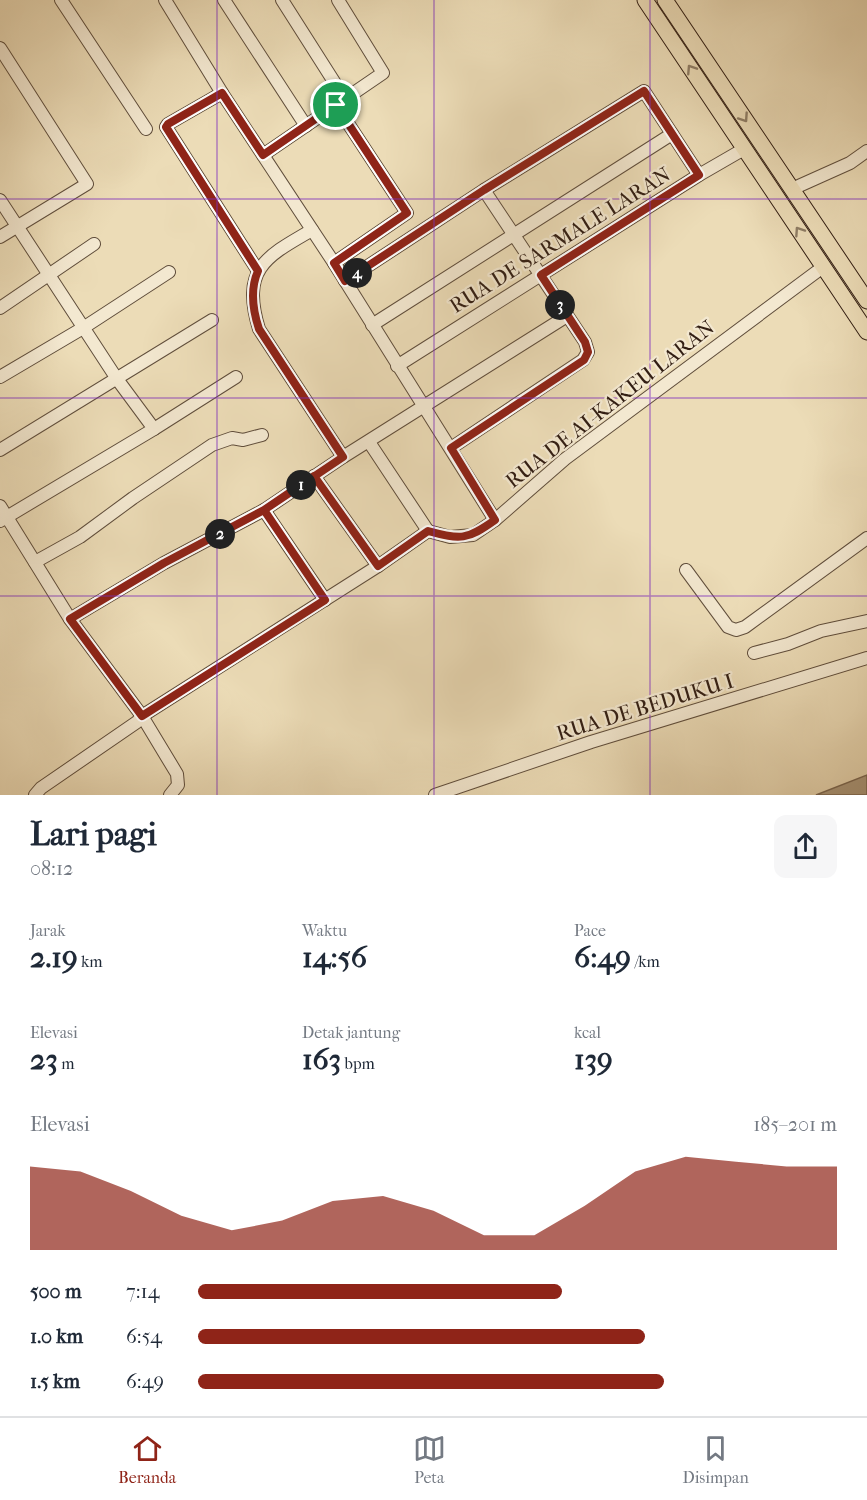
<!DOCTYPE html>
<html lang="id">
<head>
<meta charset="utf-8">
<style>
	body { margin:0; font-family:"IM FELL French Canon",serif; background:#f6f6f7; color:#1f2937; height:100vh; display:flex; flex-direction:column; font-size:22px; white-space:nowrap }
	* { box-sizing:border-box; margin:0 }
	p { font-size:20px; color:#747a83 }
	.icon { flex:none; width:33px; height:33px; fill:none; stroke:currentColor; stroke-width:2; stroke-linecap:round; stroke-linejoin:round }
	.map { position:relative; height:795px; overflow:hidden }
	.details { display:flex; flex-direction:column; background:#fff; flex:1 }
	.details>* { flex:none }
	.pin { position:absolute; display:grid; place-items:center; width:51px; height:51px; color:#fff; margin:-26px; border:3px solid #fff; border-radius:50%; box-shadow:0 2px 6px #0007 }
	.km { position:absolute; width:30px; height:30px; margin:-15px; border-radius:50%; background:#222; color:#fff; font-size:16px; line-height:30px; text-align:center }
	.round { display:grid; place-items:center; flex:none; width:63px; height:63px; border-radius:12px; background:#f6f6f7 }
	.overview { display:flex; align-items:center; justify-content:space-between; height:102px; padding:0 30px }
	h1 { font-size:33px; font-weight:800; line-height:45px }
	.metrics { display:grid; grid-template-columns:repeat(3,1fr); gap:9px; height:102px; padding:6px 30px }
	.metrics div { display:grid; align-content:center }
	.metrics b { font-size:30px; font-weight:800 }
	.metrics small { font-size:16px; font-weight:400 }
	.metrics p { font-size:16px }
	.chart { height:168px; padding:12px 30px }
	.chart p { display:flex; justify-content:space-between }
	.chart svg { width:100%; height:108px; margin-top:6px; fill:#8f2418; opacity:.7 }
	ul { padding:0 30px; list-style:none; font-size:20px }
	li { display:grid; grid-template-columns:96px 72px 1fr; align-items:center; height:45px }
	li i { height:15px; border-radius:8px; background:#8f2418 }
	.dock { display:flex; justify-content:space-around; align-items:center; height:84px; border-top:2px solid #e0e1e3; background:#fff; font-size:16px; color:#747a83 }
	.dock a { display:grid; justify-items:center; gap:3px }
	.dock .active { color:#8f2418 }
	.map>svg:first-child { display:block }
	.water { fill:#ad9b7f; stroke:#7c6954; stroke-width:1.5 }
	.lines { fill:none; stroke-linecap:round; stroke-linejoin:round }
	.minor-casing { stroke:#604e3c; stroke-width:14 }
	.major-casing { stroke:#321e13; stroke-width:17 }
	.minor { stroke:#f3e8d0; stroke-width:12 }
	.major { stroke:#ecdcb7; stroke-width:15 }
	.oneway { stroke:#8f7d65 }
	.route-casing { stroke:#fff; stroke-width:12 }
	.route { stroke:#8f2418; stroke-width:8 }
	.grid { fill:none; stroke:#7b2cbf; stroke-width:1.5; stroke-opacity:0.55 }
	.labels { text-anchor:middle; stroke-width:4.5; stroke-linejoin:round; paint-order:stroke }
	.street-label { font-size:21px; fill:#321e13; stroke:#f3e8d0 }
</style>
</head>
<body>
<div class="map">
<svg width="867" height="795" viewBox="0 0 867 795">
	<rect width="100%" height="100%" fill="#ecdcb7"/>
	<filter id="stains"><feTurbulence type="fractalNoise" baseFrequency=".00333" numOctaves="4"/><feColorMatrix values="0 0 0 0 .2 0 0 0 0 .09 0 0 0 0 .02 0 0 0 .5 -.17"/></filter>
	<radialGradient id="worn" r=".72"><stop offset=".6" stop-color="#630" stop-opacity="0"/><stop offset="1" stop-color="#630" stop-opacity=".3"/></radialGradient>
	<polygon class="water" points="867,775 867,795 816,795"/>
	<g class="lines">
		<g class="minor-casing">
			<g id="minor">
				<polyline points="61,0 146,129"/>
				<polyline points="165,0 222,93 334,263 495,520"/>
				<polyline points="224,0 306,126"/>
				<polyline points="282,0 345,99"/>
				<polyline points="0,48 87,184 0,237"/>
				<polyline points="222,93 168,124 166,127 258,271"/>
				<polyline points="263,155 383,73 338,0"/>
				<polyline points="792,189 850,163 867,151"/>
				<polyline points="0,200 117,379 154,429 0,521"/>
				<path d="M312,230C265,257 241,269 259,329L343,457"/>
				<polyline points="334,263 407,213 336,105"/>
				<polyline points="345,281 484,190 644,91 699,175"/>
				<polyline points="0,308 94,244"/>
				<polyline points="372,325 672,134"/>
				<polyline points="397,366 699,175 744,149"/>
				<polyline points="0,377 83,328 169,272"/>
				<polyline points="154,429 236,377"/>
				<polyline points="369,442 428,531"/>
				<polyline points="451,448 583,360 588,352 585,342 484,190"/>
				<polyline points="0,450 212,320"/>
				<polyline points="314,476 378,566"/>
				<polyline points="0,506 70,619 142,716 177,774 178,785 170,795"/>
				<polyline points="264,510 325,600"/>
				<polyline points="35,562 80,537 133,498 212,445 232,438 243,440 262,435"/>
				<polyline points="686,570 728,627 736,630 745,627 867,538"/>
				<polyline points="70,619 164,563 264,510 343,457 567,316"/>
				<polyline points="754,653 788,644 821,631 867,621"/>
				<polyline points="35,795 41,788 137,722 142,716 378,566 428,531 450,537 473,535 495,520 565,459 823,267"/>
				<polyline points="435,795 591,742 867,658"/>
			</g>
		</g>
		<g class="major-casing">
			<g id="major">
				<polyline points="645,0 867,332"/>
				<polyline points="665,0 867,301"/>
			</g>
		</g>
		<use href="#minor" class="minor"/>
		<use href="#major" class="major"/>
	</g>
	<defs><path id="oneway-chevron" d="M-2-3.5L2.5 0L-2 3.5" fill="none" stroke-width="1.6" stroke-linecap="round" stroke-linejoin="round" transform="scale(1.5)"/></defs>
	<g class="oneway">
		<use href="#oneway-chevron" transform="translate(691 69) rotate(-123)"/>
		<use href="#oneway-chevron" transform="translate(744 118) rotate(56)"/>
		<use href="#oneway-chevron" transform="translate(799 231) rotate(-124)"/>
	</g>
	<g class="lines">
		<g class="route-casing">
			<path id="route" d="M336,105L263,155L222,93L168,124L166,127L258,271C250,289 253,311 259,329L343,457L264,510L325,600L142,716L70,619L164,563L264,510L314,476L378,566L428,531C461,540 467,540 495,520L451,448L584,360L588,352L585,342L541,275L699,175L644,91L484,190L345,281L334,263L407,213L336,105"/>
		</g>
		<use href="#route" class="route"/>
	</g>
	<path class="grid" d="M217,0V795M434,0V795M650,0V795M0,199H867M0,398H867M0,596H867"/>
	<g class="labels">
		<g class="street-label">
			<text transform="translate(560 240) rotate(-32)" y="7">RUA DE SARMALE LARAN</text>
			<text transform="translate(610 404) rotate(-38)" y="7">RUA DE AI-KAKEU LARAN</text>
			<text transform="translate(645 707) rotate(-17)" y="7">RUA DE BEDUKU I</text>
		</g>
	</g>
	<rect width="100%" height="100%" filter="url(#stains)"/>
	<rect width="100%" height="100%" fill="url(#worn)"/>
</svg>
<div class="pin" style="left:336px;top:105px;background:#1e9e55"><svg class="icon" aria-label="arrive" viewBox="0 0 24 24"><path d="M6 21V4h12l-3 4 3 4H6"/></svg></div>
<b class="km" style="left:301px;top:485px">1</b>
<b class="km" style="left:220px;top:534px">2</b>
<b class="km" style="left:560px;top:305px">3</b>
<b class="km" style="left:357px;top:273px">4</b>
</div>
<section class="details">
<div class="overview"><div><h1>Lari pagi</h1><p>08:12</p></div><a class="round"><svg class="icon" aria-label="share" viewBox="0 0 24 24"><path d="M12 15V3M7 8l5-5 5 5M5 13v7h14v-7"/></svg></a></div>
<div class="metrics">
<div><p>Jarak</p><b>2.19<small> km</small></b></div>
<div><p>Waktu</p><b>14:56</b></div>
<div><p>Pace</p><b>6:49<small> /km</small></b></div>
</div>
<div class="metrics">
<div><p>Elevasi</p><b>23<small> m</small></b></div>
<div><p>Detak jantung</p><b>163<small> bpm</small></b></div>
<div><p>kcal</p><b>139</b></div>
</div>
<div class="chart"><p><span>Elevasi</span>185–201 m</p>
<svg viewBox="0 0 160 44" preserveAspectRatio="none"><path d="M0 44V10L10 12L20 20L30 30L40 36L50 32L60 24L70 22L80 28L90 38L100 38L110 26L120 12L130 6L140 8L150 10L160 10V44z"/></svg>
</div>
<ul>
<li><b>500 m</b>7:14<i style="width:57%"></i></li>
<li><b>1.0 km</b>6:54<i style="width:70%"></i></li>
<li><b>1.5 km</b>6:49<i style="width:73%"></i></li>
</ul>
</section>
<nav class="dock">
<a class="active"><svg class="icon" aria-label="home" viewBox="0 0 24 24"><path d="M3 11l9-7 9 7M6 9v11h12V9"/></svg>Beranda</a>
<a><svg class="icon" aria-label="map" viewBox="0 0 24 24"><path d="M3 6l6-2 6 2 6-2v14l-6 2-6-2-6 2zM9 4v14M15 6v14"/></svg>Peta</a>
<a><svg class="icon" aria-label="saved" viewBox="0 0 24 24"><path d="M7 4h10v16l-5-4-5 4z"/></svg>Disimpan</a>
</nav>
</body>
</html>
